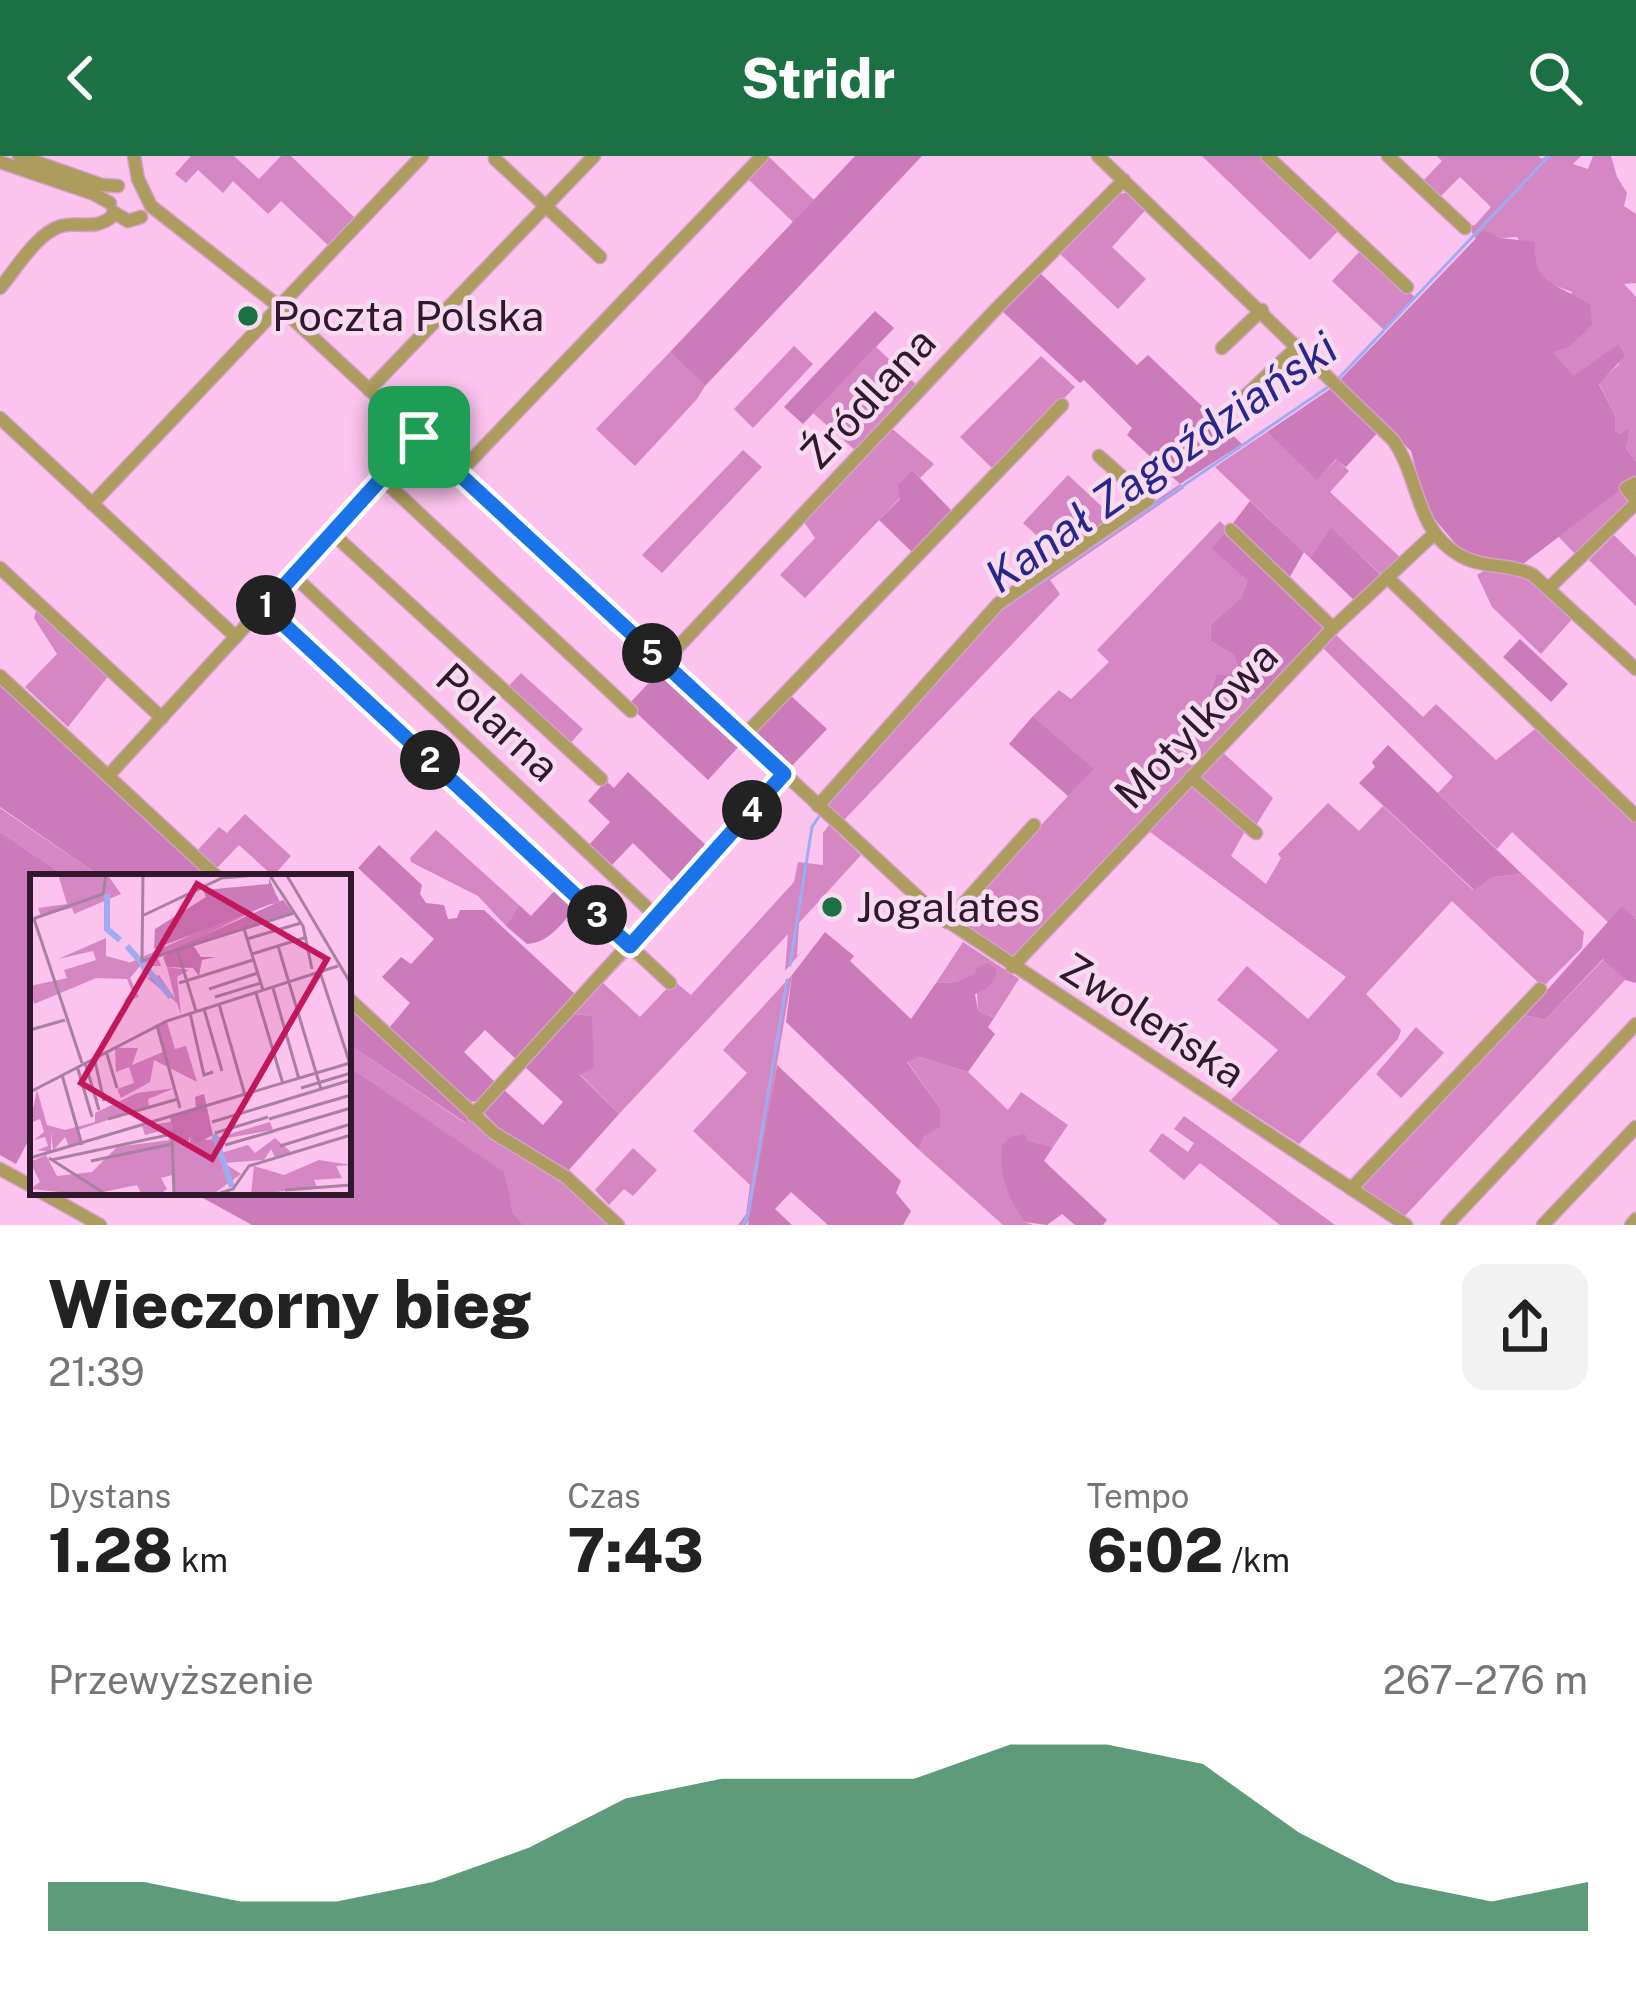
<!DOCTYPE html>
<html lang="pl">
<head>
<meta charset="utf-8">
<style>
	body { margin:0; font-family:"Public Sans",sans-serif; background:#f2f2f2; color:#222; height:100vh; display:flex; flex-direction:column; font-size:45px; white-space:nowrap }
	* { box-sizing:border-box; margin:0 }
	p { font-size:39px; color:#767676 }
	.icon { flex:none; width:66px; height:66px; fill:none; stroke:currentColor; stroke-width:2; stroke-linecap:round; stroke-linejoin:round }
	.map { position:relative; height:1069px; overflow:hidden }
	.drawer { display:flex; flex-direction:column; background:#fff; flex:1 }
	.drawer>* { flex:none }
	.pin { position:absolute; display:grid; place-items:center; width:102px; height:102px; color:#fff; margin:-51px; border-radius:24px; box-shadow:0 6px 18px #0006 }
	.km { position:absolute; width:60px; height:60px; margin:-30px; border-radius:50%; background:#222; color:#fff; font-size:33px; line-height:60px; text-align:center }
	.round { display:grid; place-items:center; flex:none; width:126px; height:126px; border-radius:24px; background:#f2f2f2 }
	.overview { display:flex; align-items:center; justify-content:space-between; height:204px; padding:0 48px }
	h1 { font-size:66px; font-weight:800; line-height:90px }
	.figures { display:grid; grid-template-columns:repeat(3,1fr); gap:18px; height:204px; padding:12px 48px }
	.figures div { display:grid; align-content:center }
	.figures b { font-size:60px; font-weight:800 }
	.figures small { font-size:33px; font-weight:400 }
	.figures p { font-size:33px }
	.chart { height:336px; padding:24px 48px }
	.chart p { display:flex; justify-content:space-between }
	.chart svg { width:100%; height:216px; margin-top:12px; fill:#1b7143; opacity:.7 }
	header { display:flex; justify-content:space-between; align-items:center; height:156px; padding:0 48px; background:#1b7143; color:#fff; font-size:54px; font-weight:800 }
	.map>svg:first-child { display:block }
	.green { fill:#d487c3 }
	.forest { fill:#cb7bba }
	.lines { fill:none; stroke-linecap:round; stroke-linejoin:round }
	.stream { stroke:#9eacf1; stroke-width:3 }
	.minor-casing { stroke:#d3a1c7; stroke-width:15 }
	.minor { stroke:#ac9c5e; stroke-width:12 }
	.route-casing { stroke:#fff; stroke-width:24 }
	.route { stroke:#1a73e8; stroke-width:15 }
	.poi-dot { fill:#1b7143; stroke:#f7dbf0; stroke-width:4.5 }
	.labels { text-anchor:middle; stroke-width:9; stroke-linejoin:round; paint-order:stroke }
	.poi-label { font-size:42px; fill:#31182c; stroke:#f7dbf0; text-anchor:start }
	.street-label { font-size:42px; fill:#31182c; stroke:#f7dbf0 }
	.water-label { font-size:45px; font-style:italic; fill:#29288a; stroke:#f7dbf0 }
	.inset-river { fill:none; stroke:#9eacf1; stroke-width:6 }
	.inset-road { fill:none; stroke:#aa7fa0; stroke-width:3 }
	.view { fill:#c2185b; fill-opacity:0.15; stroke:#c2185b; stroke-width:6 }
	.inset-edge { fill:none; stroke:#31182c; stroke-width:6 }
</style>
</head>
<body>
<header><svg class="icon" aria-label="back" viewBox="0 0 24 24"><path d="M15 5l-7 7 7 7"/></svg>Stridr<svg class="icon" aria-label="search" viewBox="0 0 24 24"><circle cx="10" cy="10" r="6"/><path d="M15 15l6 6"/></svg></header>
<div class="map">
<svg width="1636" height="1069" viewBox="0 0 1636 1069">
	<rect width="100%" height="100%" fill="#fbc3ee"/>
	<g class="green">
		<polygon points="191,0 234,0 259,23 281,0 291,0 357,64 331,92 281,45 268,58 233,25 223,37 198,14 186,27 175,18"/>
		<polygon points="768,0 814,44 793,66 747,22"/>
		<polygon points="1202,0 1261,0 1339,74 1310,104"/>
		<polygon points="1437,0 1538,0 1542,3 1546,0 1581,0 1573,8 1588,13 1593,0 1611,0 1617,21 1627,37 1624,50 1636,58 1636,127 1624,128 1636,141 1636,305 1626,293 1628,273 1620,278 1615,275 1616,261 1599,227 1619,208 1620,189 1579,219 1572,220 1552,195 1572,136 1546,126 1517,81 1501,82 1485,75 1476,83 1468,70 1475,69 1491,51 1460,21 1439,42 1422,26 1442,5"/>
		<polygon points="1132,35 1149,50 1112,91 1146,123 1118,153 1057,95 1109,41"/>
		<polygon points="1361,94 1415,141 1384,174 1332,125"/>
		<polygon points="794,190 813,208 753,272 734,253"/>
		<polygon points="876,191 918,230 857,296 813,257"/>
		<polygon points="670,196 705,230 697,243 635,310 596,273"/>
		<polygon points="1041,200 1075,231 994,314 960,281"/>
		<polygon points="890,271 934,308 920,322 912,314 897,329 900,342 805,442 780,419 815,382 804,366"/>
		<polygon points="1267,276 1317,323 1337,303 1349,315 1330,336 1403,404 1384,421 1331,373 1310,402 1215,311"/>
		<polygon points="743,294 762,311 662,417 642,399"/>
		<polygon points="1068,319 1112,360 1057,398 1023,367"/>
		<polygon points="1180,328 1184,332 1050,424 1060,438 843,665 825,647 999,452"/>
		<polygon points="1622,330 1631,344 1578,401 1558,380"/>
		<polygon points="1220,365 1228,373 1213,392 1247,425 1241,442 1211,468 1210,485 1233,499 1241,520 1216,519 1210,534 1256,544 1014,803 956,761 1093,613 1033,560 1059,534 1071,543 1109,506 1097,494"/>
		<polygon points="1614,379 1636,401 1636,450 1589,404"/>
		<polygon points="1488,412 1528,422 1574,461 1541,498 1492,451 1477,419"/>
		<polygon points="37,452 110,518 68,571 25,531 57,498 34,462"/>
		<polygon points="1333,476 1423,561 1436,548 1496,604 1535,573 1551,588 1555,585 1636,663 1636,763 1622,751 1608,766 1512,676 1497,693 1438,637 1453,621 1320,489"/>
		<polygon points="521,517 583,573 568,590 506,533"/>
		<polygon points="1221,595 1273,642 1255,671 1196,622"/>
		<polygon points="1189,628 1245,675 1231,700 1266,728 1281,702 1278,698 1328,647 1359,675 1383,650 1473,734 1493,721 1522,718 1584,776 1582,792 1543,831 1452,745 1366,838 1401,874 1398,883 1299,988 1231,944 1278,894 1217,844 1247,810 1308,863 1346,821 1146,673"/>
		<polygon points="0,652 101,721 67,721 0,676"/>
		<polygon points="245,658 291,700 273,720 239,689 216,713 197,695 219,671 227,677"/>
		<polygon points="829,669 861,699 799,767 797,800 803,794 785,815 788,778 619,958 580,918 592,860 574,858 629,794 632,797 603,827 640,861 674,825 691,839 794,726 798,706 823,709 823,677"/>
		<polygon points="436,674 519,749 506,770 478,740 411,706 410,702"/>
		<polygon points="963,786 1019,823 994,862 978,855 976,818 955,826 936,827"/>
		<polygon points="1604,803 1625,824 1404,1061 1360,1030 1525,859 1545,864"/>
		<polygon points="792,819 751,1061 746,1069 738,1069 746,1058 750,1029 693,975 747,917 723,894"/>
		<polygon points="1416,871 1444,897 1401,942 1376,918"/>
		<polygon points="348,888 465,967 470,963 507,993 562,1023 612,1069 524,1069 513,1057 503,1016 348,910"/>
		<polygon points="919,901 968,916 1008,954 1021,936 1068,969 1053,991 1027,984 1025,1066 1033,1069 1003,1069 918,993 940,952 907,905"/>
		<polygon points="1184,960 1335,1069 1280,1069 1200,1007 1184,1024 1149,995 1162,977 1188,996 1194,987 1174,973"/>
		<polygon points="633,992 657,1014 633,1040 624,1033 609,1049 595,1034"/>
	</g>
	<g class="forest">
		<polygon points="855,0 922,0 705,230 670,196"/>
		<path d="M1484,74L1501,82L1535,86C1532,132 1559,126 1590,149L1592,169L1569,191L1553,196L1573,220L1619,188L1625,200L1599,228L1616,261L1615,275L1620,278L1629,272L1626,293L1636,305V322L1523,408L1492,405L1460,393L1426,353L1411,295L1339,225Z"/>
		<polygon points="1039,116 1137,209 1148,199 1242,288 1180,328 1127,279 1132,272 1084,224 1080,227 1001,154"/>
		<polygon points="875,155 894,172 803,268 784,251"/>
		<polygon points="1336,229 1380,274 1346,311 1336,303 1317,324 1267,276"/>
		<polygon points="912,314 952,355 912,396 879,364 900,343 897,329"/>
		<polygon points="1250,345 1304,396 1287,426 1230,371"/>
		<polygon points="1331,372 1382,420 1357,447 1310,402"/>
		<polygon points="1228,373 1330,472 1256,544 1210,535 1216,519 1241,519 1233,499 1210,485 1211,468 1241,442 1247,425 1212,392"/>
		<polygon points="1520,483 1568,528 1551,546 1503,501"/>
		<polygon points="660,515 741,588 708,624 628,549"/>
		<polygon points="0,524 211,721 101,721 0,651"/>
		<polygon points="789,538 827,573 789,613 751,578"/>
		<polygon points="1033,560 1094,613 1068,640 1009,588"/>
		<polygon points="1388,589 1522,718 1493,721 1474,734 1359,627 1375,611 1372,606"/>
		<polygon points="628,616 710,693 677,730 633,687 610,711 588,690 610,666 588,645 606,625 614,632"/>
		<polygon points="0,676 67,721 33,721 33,976 16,1008 0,999"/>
		<polygon points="379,689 422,729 420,738 426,747 444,749 448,763 457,762 460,754 484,754 575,838 516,903 485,874 464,896 495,926 478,945 469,946 389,872 410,847 382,821 401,801 411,808 434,783 358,712"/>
		<path d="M560,729L580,746C565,763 551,787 527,788L506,770L519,749L531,760Z"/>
		<polygon points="1622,750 1636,763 1636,827 1625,824 1603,803 1545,864 1525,859"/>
		<path d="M825,776L854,800L850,805L911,863L936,827L955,826L975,818L977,812L988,807L996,813C996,829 987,832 975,838L978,855L994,862L988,871L995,878L968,916L919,901L907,906L940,952V970L925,980L918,993L786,866L792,819Z"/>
		<polygon points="348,849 470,963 466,967 348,888"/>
		<polygon points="574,858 592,860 594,911 580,919 619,958 568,1015 503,976 484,957 504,934 543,969 563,946 525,911"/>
		<polygon points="777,909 901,1025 896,1037 911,1055 903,1069 828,1069 791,1036 775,1053 792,1069 748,1069"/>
		<polygon points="348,910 504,1016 513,1057 524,1069 252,1069 192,1036 348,1036"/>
		<path d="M1025,978L1027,984L1053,991L1044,1005L1107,1064L1103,1069H1075L1062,1058L1047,1069L1025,1066C1008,1042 999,1019 1002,989L1011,981Z"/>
	</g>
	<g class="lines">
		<g class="stream">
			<polyline points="1336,225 1549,0"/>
			<polyline points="999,455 1328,231"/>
			<polyline points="828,648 921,543"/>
			<polyline points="790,809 812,671 822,656"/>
			<polyline points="743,1069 748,1059 787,824"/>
		</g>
		<g class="minor-casing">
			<g id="minor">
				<polyline points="19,0 102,29 118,30"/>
				<polyline points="134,0 138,23 151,50 281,152 934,756 1406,1069"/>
				<path d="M1098,0L1393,284C1420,322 1415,374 1459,399C1482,413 1510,407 1533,419L1636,513"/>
				<polyline points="1267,0 1407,131"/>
				<polyline points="1388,0 1465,72"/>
				<polyline points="495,3 600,101"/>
				<polyline points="0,6 94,38 110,47"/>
				<polyline points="113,56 128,65 141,61"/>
				<path d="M0,132C16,113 37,77 61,70C84,65 95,76 115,58"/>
				<polyline points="1222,192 1262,154"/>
				<polyline points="369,234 594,0"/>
				<polyline points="1240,245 1299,189"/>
				<polyline points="0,262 236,481"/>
				<polyline points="459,317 762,0"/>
				<polyline points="381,322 631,555"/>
				<polyline points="1636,327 1626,332 1636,344"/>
				<polyline points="92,348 422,0"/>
				<polyline points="1231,374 1333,472"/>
				<polyline points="332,377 601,623"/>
				<polyline points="0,412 162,562"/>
				<polyline points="294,420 657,761"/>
				<polyline points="1387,421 1636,660"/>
				<polyline points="1549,432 1636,347"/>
				<polyline points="265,451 670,827"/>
				<polyline points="663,507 996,153 1124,24"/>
				<polyline points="0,520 217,721"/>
				<polyline points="743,581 1062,249"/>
				<polyline points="108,620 419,281"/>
				<polyline points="1191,621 1256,677"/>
				<polyline points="818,650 998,448 1148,344 1099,300"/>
				<polyline points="947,766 1034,669"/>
				<polyline points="1012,811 1333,472 1434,378"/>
				<polyline points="348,842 494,977 566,1021 618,1069"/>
				<polyline points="473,959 784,618"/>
				<polyline points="0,1013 33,1031"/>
				<polyline points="1351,1033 1540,833"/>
				<polyline points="41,1036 100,1069"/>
				<polyline points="1447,1069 1636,868"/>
				<polyline points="1543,1069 1636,971"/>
				<polyline points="1631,1069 1636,1063"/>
			</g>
		</g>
		<use href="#minor" class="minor"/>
	</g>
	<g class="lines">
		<g class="route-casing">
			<polygon id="route" points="419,281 784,618 630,790 265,451"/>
		</g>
		<use href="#route" class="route"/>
	</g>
	<g class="poi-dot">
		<circle cx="248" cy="160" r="12"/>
		<circle cx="832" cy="751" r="12"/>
	</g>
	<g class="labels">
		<g class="poi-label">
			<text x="272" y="175">Poczta Polska</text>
			<text x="856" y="766">Jogalates</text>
		</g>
		<g class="street-label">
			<text transform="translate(868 242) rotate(-47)" y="15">Źródlana</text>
			<text transform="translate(498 566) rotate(43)" y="15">Polarna</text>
			<text transform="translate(1196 569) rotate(-46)" y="15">Motylkowa</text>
			<text transform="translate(1153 864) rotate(33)" y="15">Zwoleńska</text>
		</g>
		<g class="water-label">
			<text transform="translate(1161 306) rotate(-35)" y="16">Kanał Zagoździański</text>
		</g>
	</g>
	<g transform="translate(30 718)">
		<rect width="321" height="321" fill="#fbc3ee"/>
		<path d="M28,0H77L91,20L44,40L42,34L11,42L8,34L37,30ZM247,22L252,32L240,29L128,84L131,92H112L118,104L129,101L145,125L137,93L159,96L147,103L151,141L147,129L115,102L110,92L100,104L109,123L94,127L102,117L97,105L66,104ZM76,64V82L102,89L4,130L0,112L37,104L34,96L66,86L63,77L28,85ZM137,148L145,175L156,172L167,208L124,186L120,208L91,224L87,215L104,209L99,193L86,198L85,174H108L102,191L135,177L128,152ZM145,214L118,225L119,232L48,256L51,268L39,272L35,263L23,277L21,258V278L7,276L18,272L15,263L4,266L14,258L10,245L0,249L7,216L17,251L35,256L65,248V239L107,219ZM141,248L143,260L160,269V262L179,266L240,248L243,256L197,264L191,279L218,271L225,279L245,264L261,278L245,283L241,275L234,286L194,289L211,300L182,321H144L142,301L131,304L137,315L129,321H112L107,311L59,321L0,315L10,308L0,288L16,281L27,302L62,298L87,273L139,266L138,255L115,261L112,252ZM289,286L321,291L306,292L312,304L284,306L287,313L221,321L224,292L254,301Z" fill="#d487c3"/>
		<path d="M239,4L249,27L124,75L125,55L176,23L173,16L239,10ZM253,26L263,39L163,71L171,83H186L172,86L169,102L163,94L137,93L133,83L146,74ZM174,220L183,261L167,269L160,262L158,269L143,260L140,242L166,235L165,223Z" fill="#cb7bba"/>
		<path class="inset-river" d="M77,20V55L90,66M97,72L141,123M184,260L202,313"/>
		<path class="inset-road" d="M113,0L112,87L264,39M239,0L273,52L282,95M256,0L321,110M112,42L192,4L236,0M4,45L52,189M0,46L73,20L76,0M214,55L233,116M217,65L271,49M248,72L291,215M147,75L166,137M222,80L277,63M291,101L321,193M149,109L223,86M243,114L269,205M179,115L228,99M226,119L253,210M185,123L231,109M189,130L215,221M174,135L192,197M160,139L174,201L183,198M127,152L150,234M0,156L35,146M76,177L87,214M64,183L74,227M55,188L69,236M47,192L62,243M32,201L52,271M271,214L321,199M0,218L137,147L308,92M78,245L148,225M239,245L321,221M182,248L321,206M243,257L321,234M185,259L238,243M195,271L244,257M250,272L321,250M0,284L320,189M19,284L77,321M21,286L142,260L144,321M61,287L142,270M255,316L321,311M184,321L203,315L219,292L321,261"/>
		<path class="view" d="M167,10L297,85L182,285L51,209Z"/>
		<rect width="321" height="321" class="inset-edge"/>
	</g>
</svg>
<div class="pin" style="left:419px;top:281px;background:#1e9e55"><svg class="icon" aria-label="arrive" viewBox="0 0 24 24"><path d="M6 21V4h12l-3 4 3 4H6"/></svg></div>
<b class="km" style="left:266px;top:449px">1</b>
<b class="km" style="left:430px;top:604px">2</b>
<b class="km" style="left:597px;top:759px">3</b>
<b class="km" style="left:752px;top:654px">4</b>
<b class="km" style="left:652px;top:497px">5</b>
</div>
<section class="drawer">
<div class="overview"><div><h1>Wieczorny bieg</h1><p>21:39</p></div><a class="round"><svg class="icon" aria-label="share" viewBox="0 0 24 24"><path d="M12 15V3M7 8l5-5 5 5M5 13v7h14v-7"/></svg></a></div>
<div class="figures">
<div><p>Dystans</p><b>1.28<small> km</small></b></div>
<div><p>Czas</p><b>7:43</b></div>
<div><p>Tempo</p><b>6:02<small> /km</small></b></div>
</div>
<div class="chart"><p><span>Przewyższenie</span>267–276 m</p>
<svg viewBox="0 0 160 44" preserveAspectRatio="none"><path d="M0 44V34L10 34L20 38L30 38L40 34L50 27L60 17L70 13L80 13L90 13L100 6L110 6L120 10L130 24L140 34L150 38L160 34V44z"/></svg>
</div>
</section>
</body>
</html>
